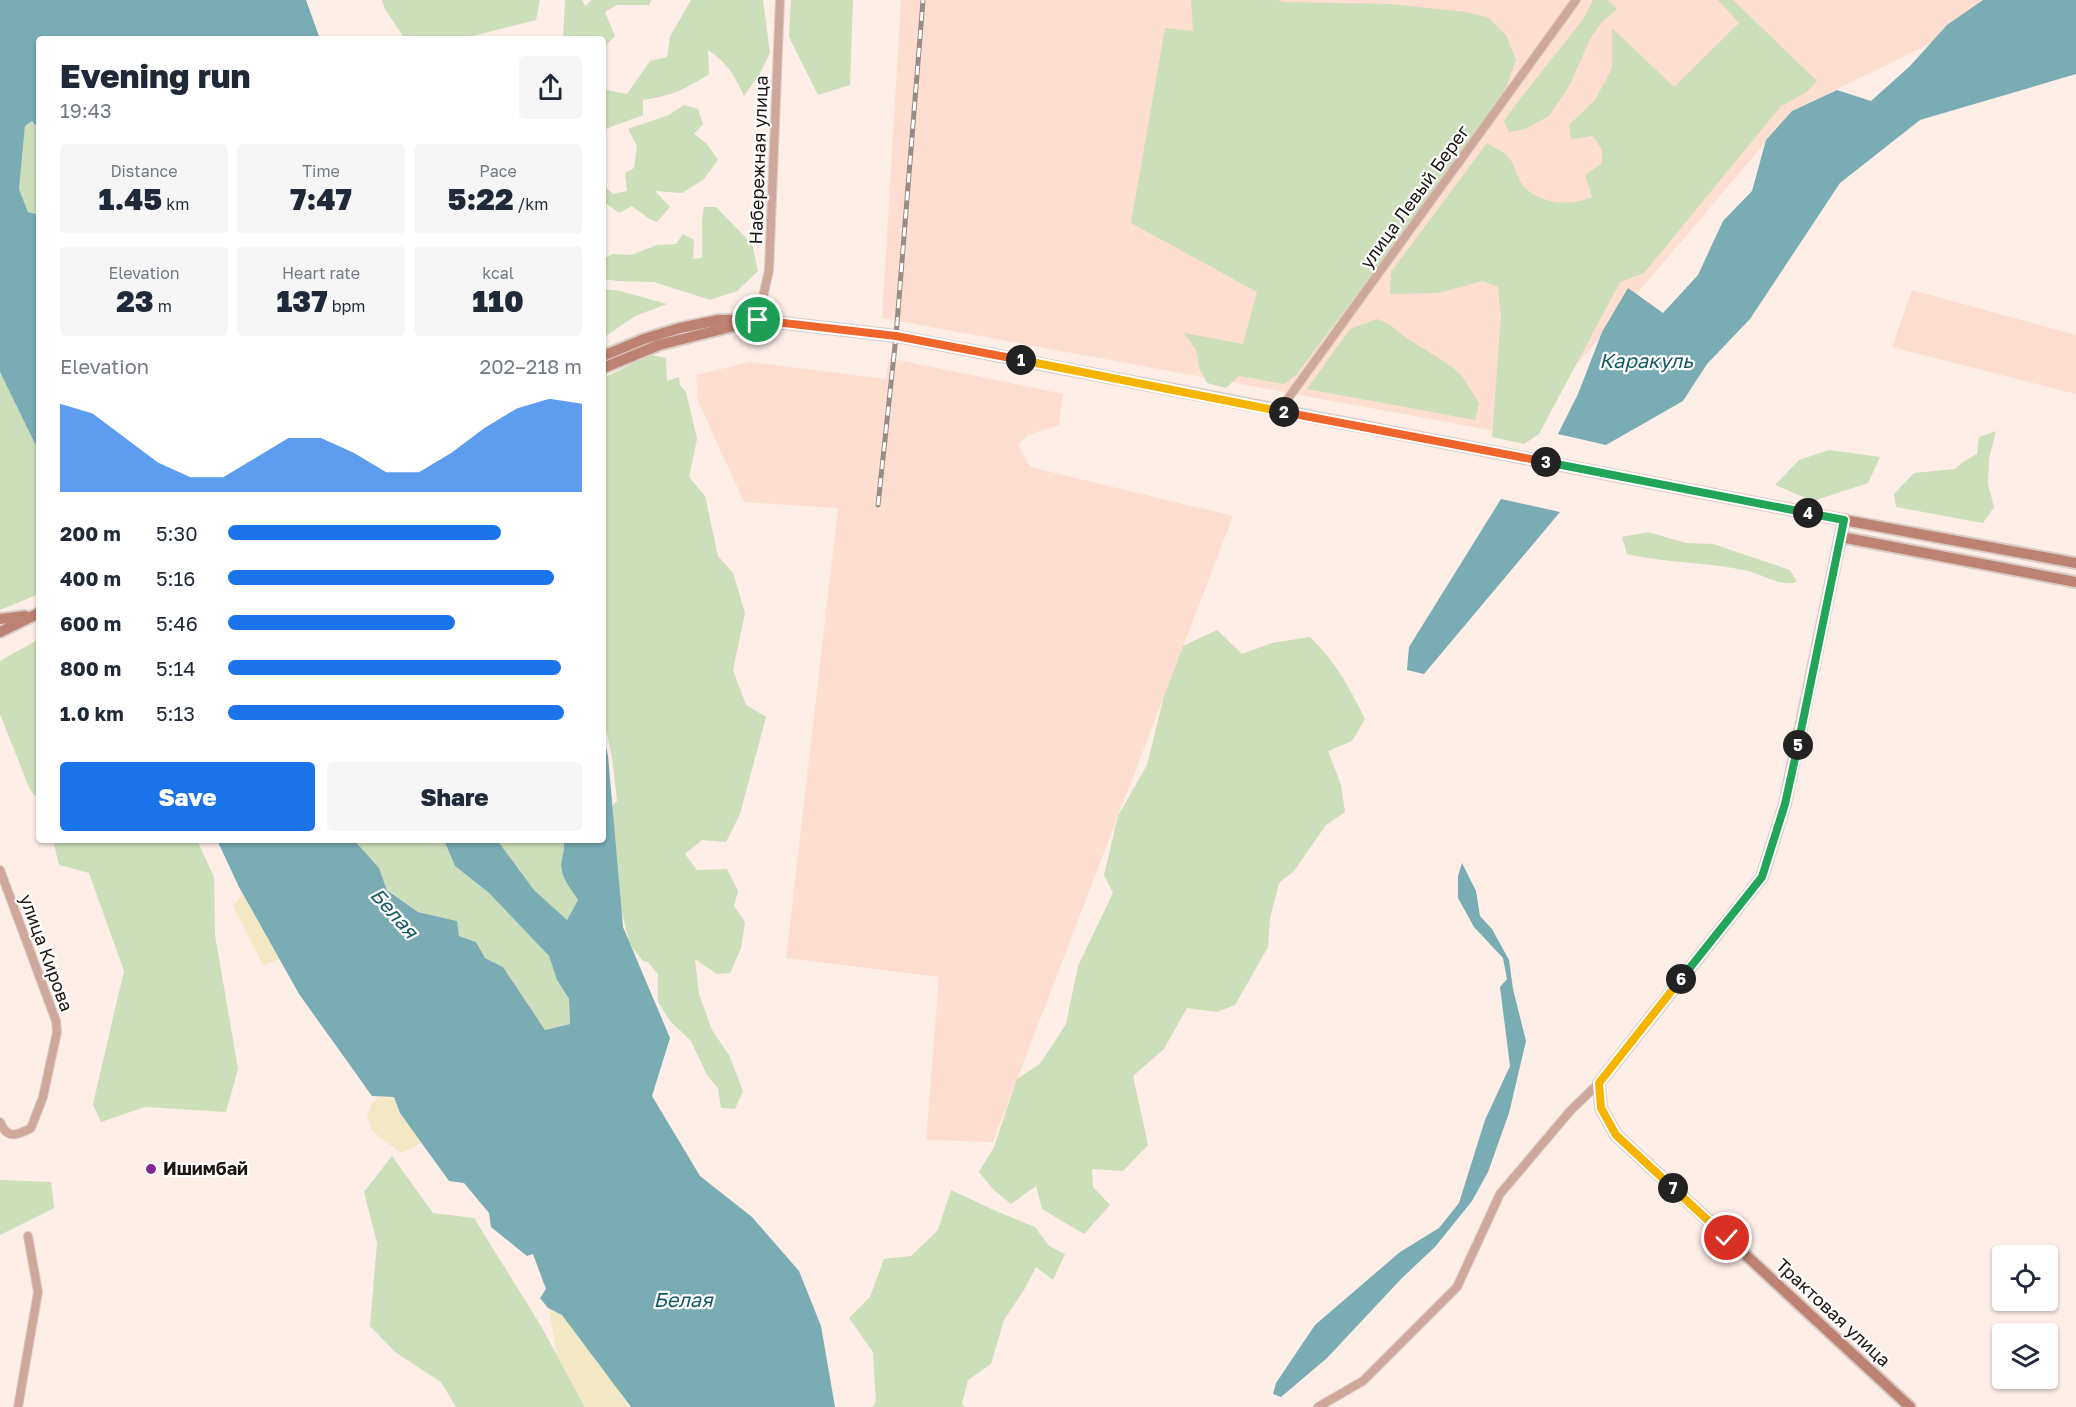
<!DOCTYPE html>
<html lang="en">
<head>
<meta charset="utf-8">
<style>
	body { margin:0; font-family:"Golos Text",sans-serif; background:#f6f6f7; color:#1f2937; height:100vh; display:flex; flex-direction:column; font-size:22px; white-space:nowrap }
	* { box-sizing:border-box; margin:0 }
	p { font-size:20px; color:#747a83 }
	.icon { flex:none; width:33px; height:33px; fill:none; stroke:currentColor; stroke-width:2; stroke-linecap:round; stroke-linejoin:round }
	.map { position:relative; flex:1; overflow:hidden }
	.sheet { position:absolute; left:36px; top:36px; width:570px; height:807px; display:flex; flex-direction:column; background:#fff; border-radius:6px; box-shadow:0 2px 4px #0004 }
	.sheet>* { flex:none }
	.controls { position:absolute; left:1992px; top:1245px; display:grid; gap:12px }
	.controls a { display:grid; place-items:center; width:66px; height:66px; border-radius:6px; background:#fff; box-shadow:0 2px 4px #0004; font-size:30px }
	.pin { position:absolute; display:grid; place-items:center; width:51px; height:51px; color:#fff; margin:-26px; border:3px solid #fff; border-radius:50%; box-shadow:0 2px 6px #0007 }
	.km { position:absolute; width:30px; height:30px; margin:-15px; border-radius:50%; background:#222; color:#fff; font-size:16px; line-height:30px; text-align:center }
	.round { display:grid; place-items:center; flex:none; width:63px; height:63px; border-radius:6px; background:#f6f6f7 }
	.overview { display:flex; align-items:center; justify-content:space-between; height:102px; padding:0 24px }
	h1 { font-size:33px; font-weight:800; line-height:45px }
	.figures { display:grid; grid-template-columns:repeat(3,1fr); gap:9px; height:102px; padding:6px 24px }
	.figures div { display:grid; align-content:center; border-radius:6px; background:#f6f6f7; text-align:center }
	.figures b { font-size:30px; font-weight:800 }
	.figures small { font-size:16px; font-weight:400 }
	.figures p { font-size:16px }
	.chart { height:168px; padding:12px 24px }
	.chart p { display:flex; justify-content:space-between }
	.chart svg { width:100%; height:108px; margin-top:6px; fill:#1a73e8; opacity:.7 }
	.cta { display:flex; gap:12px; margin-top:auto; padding:12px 24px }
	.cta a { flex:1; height:69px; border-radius:6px; background:#1a73e8; color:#fff; font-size:24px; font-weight:800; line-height:69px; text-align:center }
	.cta a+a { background:#f6f6f7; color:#1f2937 }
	ul { padding:0 24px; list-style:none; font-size:20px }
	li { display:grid; grid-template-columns:96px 72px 1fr; align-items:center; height:45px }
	li i { height:15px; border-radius:8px; background:#1a73e8 }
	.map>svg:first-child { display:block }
	.built { fill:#feded0 }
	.green { fill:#ccdeba }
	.sand { fill:#f2e8c3 }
	.water { fill:#7aacb3 }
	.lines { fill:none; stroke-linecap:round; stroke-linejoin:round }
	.street-casing { stroke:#d9cbc6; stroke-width:10 }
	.secondary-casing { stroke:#d9cbc6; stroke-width:14 }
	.street { stroke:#d0a79b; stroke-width:8 }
	.secondary { stroke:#bd8271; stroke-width:10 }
	.rail-casing { stroke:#988c87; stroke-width:5 }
	.rail { stroke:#fff; stroke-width:3; stroke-dasharray:9; stroke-linecap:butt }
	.split-1-casing { stroke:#fff; stroke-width:12 }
	.split-2-casing { stroke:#fff; stroke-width:12 }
	.split-3-casing { stroke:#fff; stroke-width:12 }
	.split-4-casing { stroke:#fff; stroke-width:12 }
	.split-5-casing { stroke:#fff; stroke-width:12 }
	.split-6-casing { stroke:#fff; stroke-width:12 }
	.split-7-casing { stroke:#fff; stroke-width:12 }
	.split-8-casing { stroke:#fff; stroke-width:12 }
	.split-1 { stroke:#f0652b; stroke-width:8 }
	.split-2 { stroke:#f5b400; stroke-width:8 }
	.split-3 { stroke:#f0652b; stroke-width:8 }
	.split-4 { stroke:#22a559; stroke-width:8 }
	.split-5 { stroke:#22a559; stroke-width:8 }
	.split-6 { stroke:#22a559; stroke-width:8 }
	.split-7 { stroke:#f5b400; stroke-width:8 }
	.split-8 { stroke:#f5b400; stroke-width:8 }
	.poi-dot { fill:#822996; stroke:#fff; stroke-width:2 }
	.labels { text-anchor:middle; stroke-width:4.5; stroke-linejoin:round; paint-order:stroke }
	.street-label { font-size:18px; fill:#1d1511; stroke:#fff }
	.poi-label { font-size:18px; font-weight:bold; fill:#1d1511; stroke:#fff; text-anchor:start }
	.water-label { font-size:20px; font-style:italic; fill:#135a62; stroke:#fff }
</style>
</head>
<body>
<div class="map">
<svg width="2076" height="1407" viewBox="0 0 2076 1407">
	<rect width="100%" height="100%" fill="#fdeee8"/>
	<g class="built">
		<polygon points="901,0 2020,0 1792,111 1517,435 882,318"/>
		<polygon points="1912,290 2076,335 2076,394 1892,347"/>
		<polygon points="889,358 1063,394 1059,425 1028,435 1018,445 1030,467 1233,516 993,1142 926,1140 939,977 786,958 838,508 744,502 698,401 696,375 750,362 886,379"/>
	</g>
	<g class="green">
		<polygon points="382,0 540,0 536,20 461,39 405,39 385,9"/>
		<polygon points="565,0 582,0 585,6 592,0 651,0 649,5 617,5 605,12 615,36 603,48 603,39 563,39"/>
		<path d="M691,0H763L770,53L759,75L744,96C734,74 728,64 708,50L709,74C686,89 671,96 643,100V115L603,130V92L607,90L627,94L650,61L667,57L670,37Z"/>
		<polygon points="791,0 853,0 850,85 818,95 789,37"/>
		<polygon points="1191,0 1277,0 1284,2 1389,4 1467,12 1489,18 1506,35 1516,60 1499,106 1296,375 1284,384 1239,376 1226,388 1207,383 1200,370 1196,350 1184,333 1243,344 1257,292 1131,223 1165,28 1193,31"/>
		<polygon points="1593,0 1608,0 1617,9 1602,22 1590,39 1570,85 1549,116 1525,129 1509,132 1504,121 1513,108 1584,18"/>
		<path d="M1718,0H1733L1817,81L1807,92L1781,106L1644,273L1620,282L1539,434L1524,444L1492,437L1501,316L1498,287L1483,281L1438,293L1390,294L1391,272L1487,143C1494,148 1506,152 1510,159C1516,168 1518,181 1525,188C1542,205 1573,206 1592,197L1585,175L1602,163V150L1593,136L1571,139L1569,125L1595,100L1612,68V28L1674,87L1739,23Z"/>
		<polygon points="684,105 698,109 703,124 694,134 707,144 718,160 704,179 682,193 655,191 670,207 657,222 648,218 632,206 619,213 603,201 603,185 613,194 627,191 625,173 634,168 637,146 628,129 669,115"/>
		<polygon points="32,121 39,130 39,227 36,214 28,212 19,189 25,126"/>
		<polygon points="704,207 716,207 752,244 758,271 737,291 710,300 654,282 618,281 603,279 603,259 613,254 631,255 657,245 676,244 683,234 694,240 693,259 702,258 702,220"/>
		<polygon points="603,289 620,291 667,304 635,316 603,338"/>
		<polygon points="1377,319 1389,324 1405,337 1451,366 1462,376 1479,403 1475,420 1307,389 1350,329"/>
		<polygon points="651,355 666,358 667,381 679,377 680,385 686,392 697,439 689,477 705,496 718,556 733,573 745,613 733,670 746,705 766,717 740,814 726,842 702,840 685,854 697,870 727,869 738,891 734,906 745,922 741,948 730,973 717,974 695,959 699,994 712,1030 729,1055 743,1091 735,1109 721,1108 718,1088 707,1075 691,1041 670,1021 658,1002 658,974 648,962 643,961 630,945 622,913 606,890 603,814 617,801 613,764 603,712 603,378"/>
		<polygon points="0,372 39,452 39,594 0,610"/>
		<polygon points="1996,431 1989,459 1988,484 1994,507 1983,523 1896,507 1894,494 1914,473 1955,469 1963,462 1977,454 1979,437"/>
		<polygon points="1829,450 1880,457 1868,483 1813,501 1775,485 1799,460"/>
		<path d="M1648,532L1686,543L1713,544L1790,570L1797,582C1780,587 1764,575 1748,571C1708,562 1666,563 1627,554L1622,537Z"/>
		<path d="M1217,630L1242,654L1272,643L1310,637C1336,662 1349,687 1365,719L1352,741L1328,751L1341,785L1345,812L1326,825L1294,871L1279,883L1270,918L1268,947L1235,1005L1217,1012L1187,1008L1164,1049L1133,1076L1148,1145L1123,1171L1092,1169L1093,1187L1110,1205L1084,1234L1042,1209L1036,1186L1011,1204L994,1190L979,1172L994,1147L1017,1079L1040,1064L1066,1024L1078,966L1113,893L1104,875L1118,816L1147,765L1164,696L1183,646Z"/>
		<polygon points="39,639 39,800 30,790 0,714 0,661"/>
		<polygon points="53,840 197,840 214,877 215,935 238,1069 226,1112 145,1107 101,1122 93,1104 124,971 89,873 59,865"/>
		<polygon points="354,840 444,840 455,866 489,893 549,956 557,980 569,999 570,1024 545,1030 503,967 485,958 476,942 459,936 457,921 418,912 387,889 379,868"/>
		<path d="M497,840H563C566,848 562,856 561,864C561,878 571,889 578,900L567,921L534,890Z"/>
		<polygon points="392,1156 433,1213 474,1218 541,1326 585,1407 456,1407 441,1382 395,1352 370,1326 377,1243 364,1192"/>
		<polygon points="0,1180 51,1182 54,1208 0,1235"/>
		<polygon points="951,1190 998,1212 1035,1227 1049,1246 1065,1254 1053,1280 1036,1267 1024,1290 1004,1320 991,1364 968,1380 962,1404 965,1407 872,1407 876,1402 873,1352 849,1318 870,1297 884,1259 911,1256 938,1230"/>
	</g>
	<g class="sand">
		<polygon points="243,895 279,959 263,965 233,906"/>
		<polygon points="378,1097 394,1097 400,1114 422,1143 401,1153 372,1131 367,1117 371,1105"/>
		<polygon points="549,1310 560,1313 579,1335 598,1364 611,1376 628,1407 585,1407 557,1356"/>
	</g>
	<g class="water">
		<polygon points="0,0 306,0 320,39 39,39 39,130 32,121 25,126 19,189 28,212 36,214 39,227 39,452 0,372"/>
		<polygon points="1983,0 2076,0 2076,74 1920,120 1840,183 1750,319 1707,364 1683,401 1606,445 1558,434 1578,394 1602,332 1628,288 1663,313 1698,275 1723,221 1752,191 1766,140 1792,111 1837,90 1871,101 1910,66 1947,25"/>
		<polygon points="1501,499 1560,512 1424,674 1407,670 1409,647"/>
		<path d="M603,734L608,756L623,927L670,1038L652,1096L700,1176L752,1217L799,1271L821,1326L835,1407H631L562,1315L548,1308L540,1298L546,1289L533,1254L527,1256L491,1227L489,1213L464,1183L449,1181L400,1113L394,1097L372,1096L299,994L239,887L217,840H354L379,868L387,890L418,912L457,921L459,936L476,942L485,958L503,967L545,1030L570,1024L569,999L557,980L549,956L489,893L455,866L444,840H497L534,890L567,920L578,900C571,889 561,878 561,864C562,856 566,848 563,840H603Z"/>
		<polygon points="1462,863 1476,891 1480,916 1492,929 1509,960 1513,989 1526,1041 1509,1113 1488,1172 1472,1201 1435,1247 1402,1278 1327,1358 1281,1397 1273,1394 1276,1383 1315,1325 1400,1252 1439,1228 1459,1203 1485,1120 1510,1066 1500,987 1507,979 1503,958 1474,927 1458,898 1458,876"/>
	</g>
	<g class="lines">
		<g class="street-casing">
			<g id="street">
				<polyline points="758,320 769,270 780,0"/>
				<polyline points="1279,411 1576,0"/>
				<path d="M0,870L56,1021L57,1032L43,1097L31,1128C16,1136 7,1139 0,1122"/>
				<polyline points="18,1407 38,1292 28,1236"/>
				<polyline points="1318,1407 1363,1381 1457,1287 1500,1194 1571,1110 1599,1083"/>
			</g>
		</g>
		<g class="secondary-casing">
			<g id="secondary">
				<polyline points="603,356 644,339 680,328 718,320 758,320 896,336 1844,520 2076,563"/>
				<polyline points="603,368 659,345 742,324"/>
				<polyline points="1844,520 1785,804 1762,877 1599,1083 1601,1108 1616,1135 1910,1407"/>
				<polyline points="1841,537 2076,582"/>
				<polyline points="0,619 25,616"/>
				<polyline points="0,632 39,613"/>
			</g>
		</g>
		<use href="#street" class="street"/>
		<use href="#secondary" class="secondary"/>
		<g class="rail-casing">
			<polyline id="rail" points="878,505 896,336 923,0"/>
		</g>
		<use href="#rail" class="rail"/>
	</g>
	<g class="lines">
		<g class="split-1-casing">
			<polyline id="split-1" points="758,320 896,336 1021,360"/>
		</g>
		<g class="split-2-casing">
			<polyline id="split-2" points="1021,360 1284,412"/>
		</g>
		<g class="split-3-casing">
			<polyline id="split-3" points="1284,412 1546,462"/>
		</g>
		<g class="split-4-casing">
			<polyline id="split-4" points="1546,462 1808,513"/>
		</g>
		<g class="split-5-casing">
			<polyline id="split-5" points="1798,745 1844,520 1808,513"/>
		</g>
		<g class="split-6-casing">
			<polyline id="split-6" points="1681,979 1762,877 1785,804 1798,745"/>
		</g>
		<g class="split-7-casing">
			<polyline id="split-7" points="1673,1188 1616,1135 1601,1108 1599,1083 1681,979"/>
		</g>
		<g class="split-8-casing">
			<polyline id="split-8" points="1673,1188 1727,1238"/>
		</g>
		<use href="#split-1" class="split-1"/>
		<use href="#split-2" class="split-2"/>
		<use href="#split-3" class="split-3"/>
		<use href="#split-4" class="split-4"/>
		<use href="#split-5" class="split-5"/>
		<use href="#split-6" class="split-6"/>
		<use href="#split-7" class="split-7"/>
		<use href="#split-8" class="split-8"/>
	</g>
	<circle class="poi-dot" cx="151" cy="1169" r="6"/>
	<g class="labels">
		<g class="street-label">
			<text transform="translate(759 160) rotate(-88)" y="6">Набережная улица</text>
			<text transform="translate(1415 197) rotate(-54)" y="6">улица Левый Берег</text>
			<text transform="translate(46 953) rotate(70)" y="6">улица Кирова</text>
			<text transform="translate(1833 1313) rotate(43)" y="6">Трактовая улица</text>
		</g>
		<g class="poi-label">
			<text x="163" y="1175">Ишимбай</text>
		</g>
		<g class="water-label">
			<text x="1646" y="368">Каракуль</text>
			<text transform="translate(394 913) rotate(48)" y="7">Белая</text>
			<text x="683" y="1307">Белая</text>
		</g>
	</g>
</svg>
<div class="controls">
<a><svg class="icon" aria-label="locate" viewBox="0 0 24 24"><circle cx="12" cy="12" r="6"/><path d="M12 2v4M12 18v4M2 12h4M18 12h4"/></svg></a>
<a><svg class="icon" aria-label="layers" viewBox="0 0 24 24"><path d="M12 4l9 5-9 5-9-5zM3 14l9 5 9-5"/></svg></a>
</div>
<div class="pin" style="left:758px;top:320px;background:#1e9e55"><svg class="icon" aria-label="arrive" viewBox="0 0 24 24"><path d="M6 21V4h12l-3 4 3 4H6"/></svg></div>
<div class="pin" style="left:1727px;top:1238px;background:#d93025"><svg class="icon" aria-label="check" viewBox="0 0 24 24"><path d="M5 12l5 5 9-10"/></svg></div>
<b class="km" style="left:1021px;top:360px">1</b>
<b class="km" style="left:1284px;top:412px">2</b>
<b class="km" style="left:1546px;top:462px">3</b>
<b class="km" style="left:1808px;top:513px">4</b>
<b class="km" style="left:1798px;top:745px">5</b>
<b class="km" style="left:1681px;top:979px">6</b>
<b class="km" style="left:1673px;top:1188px">7</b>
<section class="sheet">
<div class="overview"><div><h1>Evening run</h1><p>19:43</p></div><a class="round"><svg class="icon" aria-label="share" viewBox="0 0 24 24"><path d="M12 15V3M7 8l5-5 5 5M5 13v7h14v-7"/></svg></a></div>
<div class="figures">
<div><p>Distance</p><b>1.45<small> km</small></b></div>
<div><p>Time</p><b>7:47</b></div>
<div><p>Pace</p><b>5:22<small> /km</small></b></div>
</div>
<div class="figures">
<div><p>Elevation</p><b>23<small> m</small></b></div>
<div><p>Heart rate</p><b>137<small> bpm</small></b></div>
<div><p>kcal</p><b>110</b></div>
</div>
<div class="chart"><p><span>Elevation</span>202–218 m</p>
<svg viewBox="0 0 160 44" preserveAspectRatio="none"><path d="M0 44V8L10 12L20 22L30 32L40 38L50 38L60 30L70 22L80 22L90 28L100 36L110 36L120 28L130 18L140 10L150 6L160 8V44z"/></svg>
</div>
<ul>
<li><b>200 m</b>5:30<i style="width:77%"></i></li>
<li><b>400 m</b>5:16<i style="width:92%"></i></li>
<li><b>600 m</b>5:46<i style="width:64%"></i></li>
<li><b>800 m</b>5:14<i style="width:94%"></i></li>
<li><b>1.0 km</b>5:13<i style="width:95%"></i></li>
</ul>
<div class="cta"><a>Save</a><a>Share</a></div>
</section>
</div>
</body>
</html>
